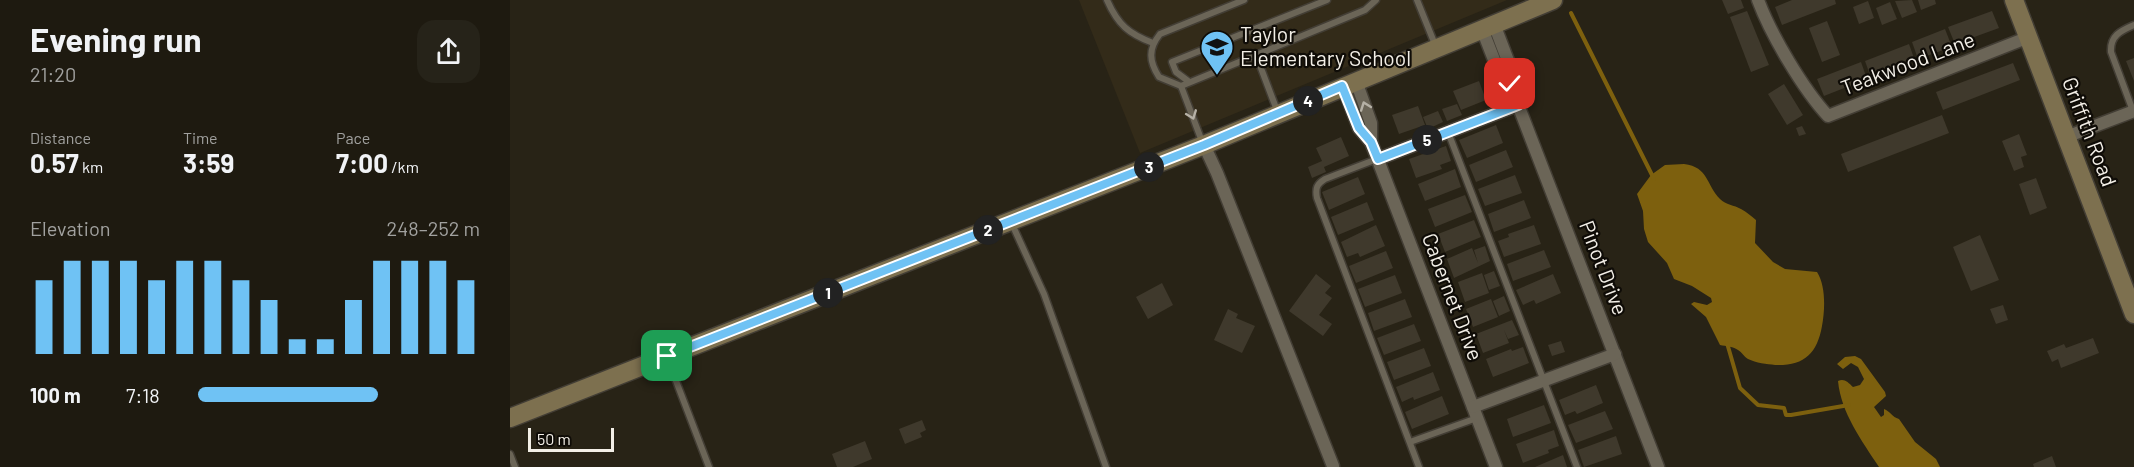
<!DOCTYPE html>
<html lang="en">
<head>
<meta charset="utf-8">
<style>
	body { margin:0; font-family:Barlow,sans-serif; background:#262319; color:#f1f3f6; height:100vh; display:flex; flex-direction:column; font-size:22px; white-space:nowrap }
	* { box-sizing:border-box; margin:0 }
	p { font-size:20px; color:#a1a19f }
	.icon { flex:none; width:33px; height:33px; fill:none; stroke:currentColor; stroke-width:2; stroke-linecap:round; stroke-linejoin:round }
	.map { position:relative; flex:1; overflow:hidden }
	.panel { display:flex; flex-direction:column; background:#1e1a10; width:510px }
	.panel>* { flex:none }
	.scale { position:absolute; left:18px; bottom:15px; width:86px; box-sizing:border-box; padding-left:6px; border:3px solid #f3efe7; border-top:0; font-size:16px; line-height:21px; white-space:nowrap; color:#f3efe7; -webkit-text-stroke:4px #0f0c07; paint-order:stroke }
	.pin { position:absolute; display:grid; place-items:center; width:51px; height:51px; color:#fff; margin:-26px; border-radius:12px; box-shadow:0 3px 9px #0006 }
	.km { position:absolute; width:30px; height:30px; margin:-15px; border-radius:50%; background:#222; color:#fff; font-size:16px; line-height:30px; text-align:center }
	.round { display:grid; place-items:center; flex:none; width:63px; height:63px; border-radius:18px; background:#262319 }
	.summary { display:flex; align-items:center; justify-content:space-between; height:102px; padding:0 30px }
	h1 { font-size:33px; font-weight:700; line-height:45px }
	.figures { display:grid; grid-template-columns:repeat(3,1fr); gap:9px; height:102px; padding:6px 30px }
	.figures div { display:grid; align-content:center }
	.figures b { font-size:26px; font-weight:700 }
	.figures small { font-size:16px; font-weight:400 }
	.figures p { font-size:16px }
	.chart { height:168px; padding:12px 30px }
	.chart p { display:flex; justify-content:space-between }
	.chart svg { width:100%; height:108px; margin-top:6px; stroke:#6fc2f4; stroke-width:6 }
	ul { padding:0 30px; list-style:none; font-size:20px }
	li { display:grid; grid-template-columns:96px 72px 1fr; align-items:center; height:45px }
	li i { height:15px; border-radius:8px; background:#6fc2f4 }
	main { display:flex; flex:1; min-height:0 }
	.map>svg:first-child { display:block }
	.built { fill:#332b19 }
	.water { fill:#7d600e }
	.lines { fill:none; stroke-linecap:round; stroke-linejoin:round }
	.stream { stroke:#7d600e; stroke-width:4 }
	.building { fill:#3f392c }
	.lane-casing { stroke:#433e35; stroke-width:9 }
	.street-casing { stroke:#433e35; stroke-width:15 }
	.secondary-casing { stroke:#433e35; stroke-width:21 }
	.lane { stroke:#6b6557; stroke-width:6 }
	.street { stroke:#6b6557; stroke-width:12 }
	.secondary { stroke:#7d704f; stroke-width:18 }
	.oneway { stroke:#b6b1a6 }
	.route-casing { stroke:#fff; stroke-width:12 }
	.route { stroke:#6fc2f4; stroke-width:8 }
	.labels { text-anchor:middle; stroke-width:4.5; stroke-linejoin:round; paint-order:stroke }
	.poi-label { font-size:21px; fill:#f3efe7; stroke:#0f0c07; text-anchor:start }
	.street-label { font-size:21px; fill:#f3efe7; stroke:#0f0c07 }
</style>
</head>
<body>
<main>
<section class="panel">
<div class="summary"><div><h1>Evening run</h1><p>21:20</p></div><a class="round"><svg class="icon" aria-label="share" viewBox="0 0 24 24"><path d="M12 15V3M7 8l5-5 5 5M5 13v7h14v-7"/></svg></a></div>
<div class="figures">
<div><p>Distance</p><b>0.57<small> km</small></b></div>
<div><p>Time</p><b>3:59</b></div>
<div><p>Pace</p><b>7:00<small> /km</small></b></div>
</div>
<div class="chart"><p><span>Elevation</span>248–252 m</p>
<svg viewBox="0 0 160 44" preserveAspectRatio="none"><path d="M5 44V14M15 44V6M25 44V6M35 44V6M45 44V14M55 44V6M65 44V6M75 44V14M85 44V22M95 44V38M105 44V38M115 44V22M125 44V6M135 44V6M145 44V6M155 44V14"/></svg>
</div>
<ul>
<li><b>100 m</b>7:18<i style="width:64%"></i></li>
</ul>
</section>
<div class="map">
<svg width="1624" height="467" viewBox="0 0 1624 467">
	<rect width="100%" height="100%" fill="#282316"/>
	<polygon class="built" points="569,0 997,0 630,153"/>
	<g class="water">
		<path d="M1174,164C1199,167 1196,185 1210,199C1216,205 1224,205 1231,209C1237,212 1241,216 1246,220L1245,243L1263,262L1275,269L1307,272C1316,286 1315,310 1312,326C1307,354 1294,366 1265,365C1257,364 1246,363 1238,359C1234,357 1232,352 1228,350C1224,347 1216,346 1210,345L1196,317L1181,304L1184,302L1197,305L1202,302L1201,298L1182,286L1164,279L1157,263L1138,242L1134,229L1133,211L1127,194L1141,175L1155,165Z"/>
		<path d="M1345,356L1351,359L1375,392L1376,396L1364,407L1371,417L1374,415V409C1380,411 1382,417 1389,419L1405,442L1426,459L1430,467H1369C1352,441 1331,413 1328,381C1334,378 1338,382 1343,387L1350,385L1354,379L1348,367L1341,363L1333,369L1327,364L1335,357Z"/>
	</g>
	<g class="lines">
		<g class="stream">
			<polyline points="1061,13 1144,179"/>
			<polyline points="1217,343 1230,388 1248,405 1274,408 1276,415 1281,415 1339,405"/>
		</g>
	</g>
	<g class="building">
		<polygon points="1212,0 1231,0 1234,8 1218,14"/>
		<polygon points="1282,0 1325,0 1326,4 1272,25 1265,7"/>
		<polygon points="1402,0 1407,12 1392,18 1385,1"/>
		<polygon points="1408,0 1425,0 1426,4 1411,10"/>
		<polygon points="1358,1 1364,18 1349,24 1343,7"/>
		<polygon points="1380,2 1387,19 1372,25 1366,8"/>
		<polygon points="1237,11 1259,65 1241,72 1220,17"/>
		<polygon points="1482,11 1489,28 1445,44 1438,27"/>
		<polygon points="1317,21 1330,55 1312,62 1299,28"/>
		<polygon points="1435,29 1442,47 1408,59 1402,42"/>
		<polygon points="1399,44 1405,61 1361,78 1355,61"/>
		<polygon points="1624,58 1624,81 1616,61"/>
		<polygon points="1351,62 1357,79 1314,96 1307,79"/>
		<polygon points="1503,63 1510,80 1433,110 1426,92"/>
		<polygon points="969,81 976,100 951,110 943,91"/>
		<polygon points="1274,84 1293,115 1277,125 1258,94"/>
		<polygon points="947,104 952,115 937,121 932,109"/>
		<polygon points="908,106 915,125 889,134 882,115"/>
		<polygon points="928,111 933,122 918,129 913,117"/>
		<polygon points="1432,115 1439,133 1338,172 1331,154"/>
		<polygon points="986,125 993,143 957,158 949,140"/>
		<polygon points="1292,126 1296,134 1289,136 1286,128"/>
		<polygon points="1509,134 1517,155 1511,157 1514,167 1504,171 1492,141"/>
		<polygon points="831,137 839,156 814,167 816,172 802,178 798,167 812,161 806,148"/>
		<polygon points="936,146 941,161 930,165 932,169 906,178 899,159"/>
		<polygon points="996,150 1003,167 966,182 959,165"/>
		<polygon points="945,169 951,187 915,201 908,184"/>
		<polygon points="1005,175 1012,193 975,206 968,189"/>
		<polygon points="848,177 855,194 819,210 812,192"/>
		<polygon points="1526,178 1537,208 1520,215 1509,184"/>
		<polygon points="955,195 962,212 925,227 918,209"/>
		<polygon points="1014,200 1021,218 984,232 978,214"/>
		<polygon points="857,202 864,220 828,235 821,217"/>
		<polygon points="964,220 971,237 935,252 928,234"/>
		<polygon points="866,225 875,246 850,257 848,253 837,257 831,242"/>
		<polygon points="1024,225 1031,244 994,257 988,241 999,237 998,234"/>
		<polygon points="1470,235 1489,280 1461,291 1443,247"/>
		<polygon points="975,246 980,261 944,278 937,259 962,248 968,263 964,250"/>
		<polygon points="1034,250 1041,267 1003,281 997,264"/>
		<polygon points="876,251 883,268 846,283 839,266"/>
		<polygon points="984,271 990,286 979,290 974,275"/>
		<polygon points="972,273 979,293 955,302 948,282"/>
		<polygon points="806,274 821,286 815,293 822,298 809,315 822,324 813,336 779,311"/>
		<polygon points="1043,274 1051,293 1026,304 1024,300 1013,305 1006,290"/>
		<polygon points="885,275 892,293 855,307 848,289"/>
		<polygon points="652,283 663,305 638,319 626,297"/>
		<polygon points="994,296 1000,311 989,316 983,301"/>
		<polygon points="895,299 902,317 864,331 858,313"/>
		<polygon points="981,299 988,317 963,327 956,309"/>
		<polygon points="1493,305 1498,320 1486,324 1480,309"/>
		<polygon points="718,309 728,314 726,318 745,326 732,353 704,340"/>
		<polygon points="1002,320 1009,335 998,339 994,330 999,343 973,353 966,334"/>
		<polygon points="904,324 911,341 874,355 867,338"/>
		<polygon points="1583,338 1589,353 1551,368 1548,359 1542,362 1537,351 1554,344 1556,348"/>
		<polygon points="1051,341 1055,352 1042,356 1038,345"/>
		<polygon points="1013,347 1019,363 983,377 976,359 1001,349 1002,351"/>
		<polygon points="914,348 921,366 884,380 877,362"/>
		<polygon points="923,372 930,390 904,400 903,397 892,402 886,387"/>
		<polygon points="1086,385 1093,403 1067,414 1065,411 1055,415 1049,400"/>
		<polygon points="932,396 939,414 902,429 895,412"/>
		<polygon points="1034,405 1041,423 1003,437 997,419"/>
		<polygon points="1095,411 1103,429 1066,443 1058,425"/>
		<polygon points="412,420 416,430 410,433 412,437 395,444 389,429"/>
		<polygon points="1044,430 1049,446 1038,450 1039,453 1013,463 1006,444"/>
		<polygon points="1106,436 1112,454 1074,467 1068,450"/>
		<polygon points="355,441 362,459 343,467 327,467 322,454"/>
		<polygon points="1053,455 1057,467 1025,467"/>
		<polygon points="1542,456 1546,467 1524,467 1523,464"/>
	</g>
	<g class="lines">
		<g class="lane-casing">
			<g id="lane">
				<path d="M597,0C608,25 619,34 643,43"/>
				<path d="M734,0L650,34C638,49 639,61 649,77L671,86L855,10L866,0"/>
				<polyline points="907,0 926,47"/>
				<polyline points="746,55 768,113"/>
				<polyline points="678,81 666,72 662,62 817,0"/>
				<polyline points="671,86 693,144"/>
				<path d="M1623,111L1601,52C1600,36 1610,31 1624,25"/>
				<polyline points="938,132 1067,467"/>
				<path d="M867,159L815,179C807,184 805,188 807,198L909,467"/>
				<polyline points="502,224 534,294 596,467"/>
				<polyline points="158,360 199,467"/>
				<polyline points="900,442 967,418"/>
				<polyline points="0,454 5,467"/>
			</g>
		</g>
		<g class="street-casing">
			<g id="street">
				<path d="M1248,0C1261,35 1293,89 1318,116L1519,37"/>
				<polyline points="972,29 988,70 1000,84 1000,66 984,24"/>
				<polyline points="1000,84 1148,467"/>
				<polyline points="833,86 849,128 861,142 861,123 846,81"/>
				<polyline points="1556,137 1624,111"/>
				<polyline points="861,142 986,467"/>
				<polyline points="694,145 707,173 823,466"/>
				<polyline points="868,159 1008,105"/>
				<polyline points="963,407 1105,354"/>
			</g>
		</g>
		<g class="secondary-casing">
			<g id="secondary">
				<polyline points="1504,0 1624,314"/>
				<polyline points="0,418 694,145 1043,0"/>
			</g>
		</g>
		<use href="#lane" class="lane"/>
		<use href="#street" class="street"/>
		<use href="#secondary" class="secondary"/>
	</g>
	<defs><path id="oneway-chevron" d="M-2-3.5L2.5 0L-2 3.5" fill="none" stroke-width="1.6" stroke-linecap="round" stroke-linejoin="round" transform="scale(1.5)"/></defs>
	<g class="oneway">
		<use href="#oneway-chevron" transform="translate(855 106) rotate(-110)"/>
		<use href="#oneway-chevron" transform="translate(682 115) rotate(69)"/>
	</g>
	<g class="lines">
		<g class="route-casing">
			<polyline id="route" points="157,356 694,145 832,86 849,128 861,142 868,159 1008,105 1000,84"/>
		</g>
		<use href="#route" class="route"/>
	</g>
	<defs>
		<g id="school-pin" transform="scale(1.725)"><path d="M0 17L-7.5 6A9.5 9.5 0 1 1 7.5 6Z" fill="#6fc2f4" stroke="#0f0c07"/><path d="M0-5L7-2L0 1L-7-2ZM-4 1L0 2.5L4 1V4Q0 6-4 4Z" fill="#111"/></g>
	</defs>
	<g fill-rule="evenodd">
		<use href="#school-pin" x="707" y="47"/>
	</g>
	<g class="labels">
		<g class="poi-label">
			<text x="730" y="42">Taylor<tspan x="730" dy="24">Elementary School</tspan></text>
		</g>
		<g class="street-label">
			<text transform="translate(1398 64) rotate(-21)" y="7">Teakwood Lane</text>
			<text transform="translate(1579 132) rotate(69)" y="7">Griffith Road</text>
			<text transform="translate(1093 268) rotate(69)" y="7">Pinot Drive</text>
			<text transform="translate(942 297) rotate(69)" y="7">Cabernet Drive</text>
		</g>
	</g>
</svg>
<div class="scale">50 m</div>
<div class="pin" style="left:157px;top:356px;background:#1e9e55"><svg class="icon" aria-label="arrive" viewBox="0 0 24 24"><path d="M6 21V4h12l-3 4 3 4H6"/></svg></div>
<div class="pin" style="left:1000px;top:84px;background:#d93025"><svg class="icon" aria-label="check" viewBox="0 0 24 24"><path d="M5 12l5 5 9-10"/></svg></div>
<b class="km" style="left:318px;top:293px">1</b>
<b class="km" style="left:478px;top:230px">2</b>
<b class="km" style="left:639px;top:167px">3</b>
<b class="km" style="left:798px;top:101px">4</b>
<b class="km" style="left:917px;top:140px">5</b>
</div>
</main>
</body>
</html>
